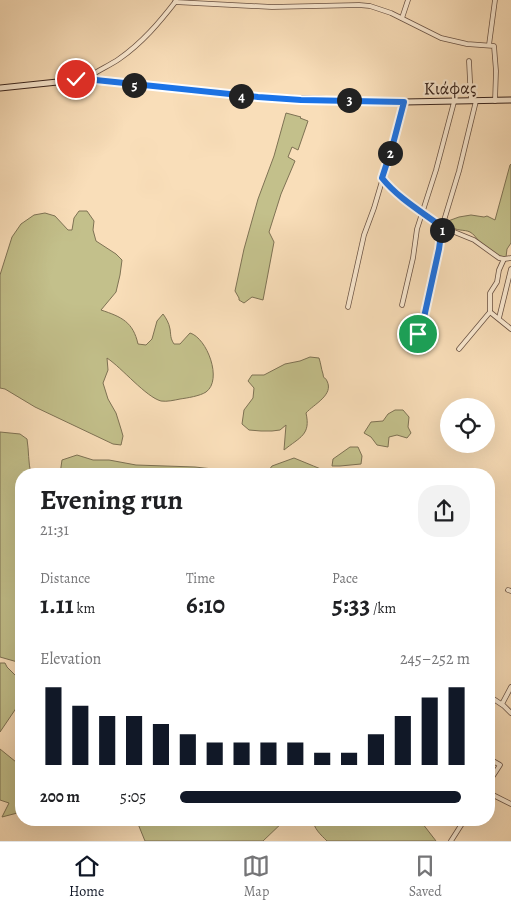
<!DOCTYPE html>
<html lang="en">
<head>
<meta charset="utf-8">
<style>
	body { margin:0; font-family:Alegreya,serif; background:#f2f2f2; color:#202124; height:100vh; display:flex; flex-direction:column; font-size:19px; white-space:nowrap }
	* { box-sizing:border-box; margin:0 }
	p { font-size:16px; color:#757577 }
	.icon { flex:none; width:28px; height:28px; fill:none; stroke:currentColor; stroke-width:2; stroke-linecap:round; stroke-linejoin:round }
	.map { position:relative; flex:1; overflow:hidden }
	.details { position:absolute; left:15px; top:468px; width:480px; height:358px; display:flex; flex-direction:column; background:#fff; border-radius:20px; box-shadow:0 5px 20px #0002 }
	.details>* { flex:none }
	.tools { position:absolute; left:440px; top:398px; display:grid; gap:10px }
	.tools a { display:grid; place-items:center; width:55px; height:55px; border-radius:50%; background:#fff; box-shadow:0 5px 20px #0002; font-size:25px }
	.pin { position:absolute; display:grid; place-items:center; width:42px; height:42px; color:#fff; margin:-21px; border:2px solid #fff; border-radius:50%; box-shadow:0 1px 5px #0007 }
	.km { position:absolute; width:25px; height:25px; margin:-12px; border-radius:50%; background:#222; color:#fff; font-size:14px; line-height:25px; text-align:center }
	.round { display:grid; place-items:center; flex:none; width:52px; height:52px; border-radius:20px; background:#f2f2f2 }
	.headline { display:flex; align-items:center; justify-content:space-between; height:85px; padding:0 25px }
	h1 { font-size:28px; font-weight:700; line-height:38px }
	.stats { display:grid; grid-template-columns:repeat(3,1fr); gap:8px; height:85px; padding:5px 25px }
	.stats div { display:grid; align-content:center }
	.stats b { font-size:25px; font-weight:700 }
	.stats small { font-size:14px; font-weight:400 }
	.stats p { font-size:14px }
	.chart { height:140px; padding:10px 25px }
	.chart p { display:flex; justify-content:space-between }
	.chart svg { width:100%; height:90px; margin-top:5px; stroke:#111827; stroke-width:6 }
	ul { padding:0 25px; list-style:none; font-size:16px }
	li { display:grid; grid-template-columns:80px 60px 1fr; align-items:center; height:38px }
	li i { height:12px; border-radius:6px; background:#111827 }
	.tabs { display:flex; justify-content:space-around; align-items:center; height:70px; border-top:1px solid #e0e0e0; background:#fff; font-size:14px; color:#757577 }
	.tabs a { display:grid; justify-items:center; gap:2px }
	.tabs .active { color:#111827 }
	.map>svg:first-child { display:block }
	.green { fill:#c3c08b; stroke:#7e7254 }
	.lines { fill:none; stroke-linecap:round; stroke-linejoin:round }
	.street-casing { stroke:#695244; stroke-width:5.5 }
	.secondary-casing { stroke:#39241d; stroke-width:7 }
	.street { stroke:#fbead2; stroke-width:4 }
	.secondary { stroke:#fbead2; stroke-width:5 }
	.route-casing { stroke:#fff; stroke-width:10 }
	.route { stroke:#1a73e8; stroke-width:6 }
	.labels { text-anchor:middle; stroke-width:4.5; stroke-linejoin:round; paint-order:stroke }
	.street-label { font-size:18px; fill:#39241d; stroke:#fbead2 }
</style>
</head>
<body>
<div class="map">
<svg width="511" height="841" viewBox="0 0 511 841">
	<rect width="100%" height="100%" fill="#f9deb9"/>
	<filter id="stains"><feTurbulence type="fractalNoise" baseFrequency=".004" numOctaves="4"/><feColorMatrix values="0 0 0 0 .2 0 0 0 0 .09 0 0 0 0 .02 0 0 0 .5 -.17"/></filter>
	<radialGradient id="worn" r=".72"><stop offset=".6" stop-color="#630" stop-opacity="0"/><stop offset="1" stop-color="#630" stop-opacity=".3"/></radialGradient>
	<g class="green">
		<polygon points="286,113 301,117 300,118 308,121 298,150 292,147 288,157 295,161 281,194 269,232 274,242 263,300 252,297 244,303 239,300 239,298 235,291 244,249 258,199 274,156"/>
		<path d="M511,164V243L507,249L506,257C496,257 486,248 479,241C476,238 474,234 470,232C464,229 457,232 448,225V221L459,217L471,215L484,217L487,216L495,220L510,165Z"/>
		<path d="M79,211H87L94,221L93,230L96,241L116,254L122,260L120,275L116,292L101,310C122,317 133,322 138,344L146,345L152,339L157,321L163,314C166,318 169,323 170,329C171,335 170,338 174,344H180L190,333C207,338 223,380 206,392C200,396 187,398 180,399C175,400 167,402 161,401C146,397 122,368 107,358L108,370L103,383L108,399L116,413L121,429L123,436L121,445L113,444L35,407L5,389L0,388V275L12,237L21,224L34,215L45,213L55,216L68,230H72L74,218Z"/>
		<path d="M310,357L319,358C321,364 321,368 323,374C324,381 324,375 327,381C334,395 314,404 306,413C311,435 300,437 284,450L286,425L280,430L272,431H261L249,430L242,424L244,410L253,398L254,388L248,381L252,375H264L285,364L300,361Z"/>
		<polygon points="395,410 403,410 409,417 408,427 411,433 407,438 397,435 389,437 388,447 377,445 371,437 364,433 371,422 383,421 388,414"/>
		<path d="M0,432L20,434L27,439C29,451 28,462 31,474H21V663L0,657Z"/>
		<polygon points="350,447 358,447 362,456 361,464 340,466 332,466 333,459"/>
		<polygon points="77,455 93,460 109,460 136,465 195,467 222,470 221,474 60,474 62,460"/>
		<path d="M294,458C307,463 320,469 333,474H266L272,466Z"/>
		<polygon points="0,663 5,663 7,667 15,675 16,672 21,669 21,701 0,732"/>
		<polygon points="0,749 21,766 21,812 2,817 9,803 0,800"/>
		<polygon points="136,819 286,819 263,841 145,841"/>
		<path d="M313,819H419L436,841H327C321,835 313,828 313,819Z"/>
	</g>
	<g class="lines">
		<g class="street-casing">
			<g id="street">
				<polyline points="175,2 272,7 359,5 370,6 391,13 441,38 467,44 494,46 496,71 495,101"/>
				<polyline points="402,18 408,0"/>
				<polyline points="489,45 495,0"/>
				<polyline points="469,61 471,101"/>
				<path d="M86,79C96,71 109,66 119,59C142,43 159,23 176,1"/>
				<polyline points="382,178 387,184 404,198 442,227 474,240 499,258 504,259 511,258"/>
				<polyline points="402,305 413,258 417,229 436,170 454,102"/>
				<polyline points="348,307 364,235 374,208 393,144 404,102"/>
				<polyline points="490,312 511,329"/>
				<polyline points="499,318 511,269"/>
				<polyline points="410,331 418,334 420,333 421,331 439,249 442,227 459,171 476,101"/>
				<polyline points="459,349 490,312 490,293 497,282 499,270 504,259"/>
				<polyline points="508,590 511,591"/>
				<polyline points="489,696 504,706 511,713"/>
				<polyline points="502,704 511,687"/>
				<polyline points="489,782 500,765 493,761"/>
				<polyline points="489,793 511,804"/>
				<polyline points="451,841 465,819"/>
			</g>
		</g>
		<g class="secondary-casing">
			<polyline id="secondary" points="0,88 86,79 238,95 279,98 404,102 511,100"/>
		</g>
		<use href="#street" class="street"/>
		<use href="#secondary" class="secondary"/>
	</g>
	<g class="lines">
		<g class="route-casing">
			<path id="route" d="M76,79H86L258,97L301,100L404,102L393,144L382,178C398,198 422,212 442,227L439,249L421,331L418,334"/>
		</g>
		<use href="#route" class="route"/>
	</g>
	<g class="labels">
		<g class="street-label">
			<text transform="translate(450 88) rotate(-1)" y="6">Κιάφας</text>
		</g>
	</g>
	<rect width="100%" height="100%" filter="url(#stains)"/>
	<rect width="100%" height="100%" fill="url(#worn)"/>
</svg>
<div class="tools">
<a><svg class="icon" aria-label="locate" viewBox="0 0 24 24"><circle cx="12" cy="12" r="6"/><path d="M12 2v4M12 18v4M2 12h4M18 12h4"/></svg></a>
</div>
<div class="pin" style="left:418px;top:334px;background:#1e9e55"><svg class="icon" aria-label="arrive" viewBox="0 0 24 24"><path d="M6 21V4h12l-3 4 3 4H6"/></svg></div>
<div class="pin" style="left:76px;top:79px;background:#d93025"><svg class="icon" aria-label="check" viewBox="0 0 24 24"><path d="M5 12l5 5 9-10"/></svg></div>
<b class="km" style="left:442px;top:230px">1</b>
<b class="km" style="left:390px;top:153px">2</b>
<b class="km" style="left:349px;top:100px">3</b>
<b class="km" style="left:241px;top:96px">4</b>
<b class="km" style="left:134px;top:85px">5</b>
<section class="details">
<div class="headline"><div><h1>Evening run</h1><p>21:31</p></div><a class="round"><svg class="icon" aria-label="share" viewBox="0 0 24 24"><path d="M12 15V3M7 8l5-5 5 5M5 13v7h14v-7"/></svg></a></div>
<div class="stats">
<div><p>Distance</p><b>1.11<small> km</small></b></div>
<div><p>Time</p><b>6:10</b></div>
<div><p>Pace</p><b>5:33<small> /km</small></b></div>
</div>
<div class="chart"><p><span>Elevation</span>245–252 m</p>
<svg viewBox="0 0 160 44" preserveAspectRatio="none"><path d="M5 44V6M15 44V15M25 44V20M35 44V20M45 44V24M55 44V29M65 44V33M75 44V33M85 44V33M95 44V33M105 44V38M115 44V38M125 44V29M135 44V20M145 44V11M155 44V6"/></svg>
</div>
<ul>
<li><b>200 m</b>5:05<i style="width:97%"></i></li>
</ul>
</section>
</div>
<nav class="tabs">
<a class="active"><svg class="icon" aria-label="home" viewBox="0 0 24 24"><path d="M3 11l9-7 9 7M6 9v11h12V9"/></svg>Home</a>
<a><svg class="icon" aria-label="map" viewBox="0 0 24 24"><path d="M3 6l6-2 6 2 6-2v14l-6 2-6-2-6 2zM9 4v14M15 6v14"/></svg>Map</a>
<a><svg class="icon" aria-label="saved" viewBox="0 0 24 24"><path d="M7 4h10v16l-5-4-5 4z"/></svg>Saved</a>
</nav>
</body>
</html>
